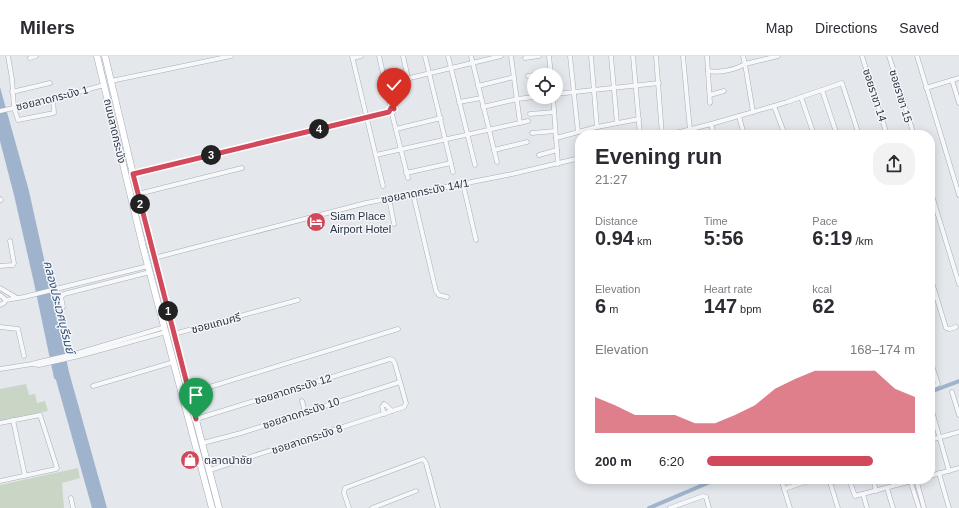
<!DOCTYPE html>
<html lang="en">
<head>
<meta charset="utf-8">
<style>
	body { margin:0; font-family:Helvetica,"Noto Sans Thai",sans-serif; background:#f2f2f3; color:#2b2b33; height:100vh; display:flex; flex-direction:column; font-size:15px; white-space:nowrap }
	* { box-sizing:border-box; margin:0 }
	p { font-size:13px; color:#7c7c81 }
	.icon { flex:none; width:22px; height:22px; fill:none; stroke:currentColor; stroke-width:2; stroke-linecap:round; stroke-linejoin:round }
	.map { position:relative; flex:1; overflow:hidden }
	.side { position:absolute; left:575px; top:74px; width:360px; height:354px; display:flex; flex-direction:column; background:#fff; border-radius:16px; box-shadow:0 2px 10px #0003 }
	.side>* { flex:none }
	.controls { position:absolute; left:527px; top:12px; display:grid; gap:8px }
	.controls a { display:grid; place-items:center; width:36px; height:36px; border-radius:50%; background:#fff; box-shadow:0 2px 10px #0003; font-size:20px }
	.pin { position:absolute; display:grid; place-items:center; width:34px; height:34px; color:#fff; margin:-41px -17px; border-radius:50% 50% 50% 0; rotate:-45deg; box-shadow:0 0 4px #0007 }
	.pin .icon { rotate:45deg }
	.km { position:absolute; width:20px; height:20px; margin:-10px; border-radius:50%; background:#222; color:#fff; font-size:11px; line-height:20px; text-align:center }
	.round { display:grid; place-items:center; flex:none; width:42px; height:42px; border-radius:16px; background:#f2f2f3 }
	.summary { display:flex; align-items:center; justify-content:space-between; height:68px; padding:0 20px }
	h1 { font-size:22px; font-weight:800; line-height:30px }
	.figures { display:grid; grid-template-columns:repeat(3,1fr); gap:6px; height:68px; padding:4px 20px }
	.figures div { display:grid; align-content:center }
	.figures b { font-size:20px; font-weight:800 }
	.figures small { font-size:11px; font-weight:400 }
	.figures p { font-size:11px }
	.chart { height:112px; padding:8px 20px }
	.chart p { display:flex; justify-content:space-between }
	.chart svg { width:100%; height:72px; margin-top:4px; fill:#d1495b; opacity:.7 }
	ul { padding:0 20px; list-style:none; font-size:13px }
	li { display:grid; grid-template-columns:64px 48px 1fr; align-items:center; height:30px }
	li i { height:10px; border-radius:5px; background:#d1495b }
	header { display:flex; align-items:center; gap:24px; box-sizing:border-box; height:56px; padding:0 20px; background:#fff; border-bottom:1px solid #e1e1e2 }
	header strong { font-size:19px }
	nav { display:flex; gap:22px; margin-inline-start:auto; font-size:14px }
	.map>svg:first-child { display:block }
	.green { fill:#c9d6c5 }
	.water { fill:#9fb4cc }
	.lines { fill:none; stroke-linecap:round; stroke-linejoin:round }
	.canal { stroke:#9fb4cc; stroke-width:4 }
	.street-casing { stroke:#a9aeb7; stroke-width:5 }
	.primary-casing { stroke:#a3abb8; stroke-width:7 }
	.street { stroke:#f7f8fa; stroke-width:4 }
	.primary { stroke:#fff; stroke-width:6 }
	.route-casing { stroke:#fff; stroke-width:8 }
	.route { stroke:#d1495b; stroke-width:5 }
	.labels { text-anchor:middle; stroke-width:3; stroke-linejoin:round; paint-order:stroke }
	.street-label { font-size:11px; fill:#2b3445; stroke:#f4f6f9 }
	.poi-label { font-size:11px; fill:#2b3445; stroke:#f4f6f9; text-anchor:start }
	.water-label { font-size:12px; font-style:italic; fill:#34527a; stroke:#f4f6f9 }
</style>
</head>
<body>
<header>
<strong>Milers</strong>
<nav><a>Map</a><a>Directions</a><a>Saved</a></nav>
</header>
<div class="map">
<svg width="959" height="452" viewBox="0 0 959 452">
	<rect width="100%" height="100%" fill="#e4e7ec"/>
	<g class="green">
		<polygon points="26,328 29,339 35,338 37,347 45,345 48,355 0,365 0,333"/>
		<polygon points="78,412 80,422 62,427 64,452 0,452 0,429"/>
	</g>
	<polygon class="water" points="0,31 29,135 69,316 107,452 92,452 56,324 54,322 34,227 14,139 0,85"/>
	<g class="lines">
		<g class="canal">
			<polyline points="930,336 959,325"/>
			<polyline points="649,452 717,423"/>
		</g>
		<g class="street-casing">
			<g id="street">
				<polyline points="8,0 12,23 14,52 18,64 54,57 53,43"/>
				<polyline points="352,0 383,130"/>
				<polyline points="379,0 391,52"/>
				<polyline points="403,0 408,22"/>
				<polyline points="425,0 453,116"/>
				<polyline points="448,0 475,109"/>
				<polyline points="471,0 497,106"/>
				<polyline points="511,0 520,67"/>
				<polyline points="549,0 551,19"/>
				<polyline points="570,0 578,76"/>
				<polyline points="591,0 597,71"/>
				<polyline points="611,0 617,67"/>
				<polyline points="633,0 640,79"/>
				<polyline points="656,0 662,79"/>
				<polyline points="683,0 690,74"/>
				<polyline points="707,0 710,47"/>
				<polyline points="862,0 887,79"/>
				<polyline points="889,0 914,79"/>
				<polyline points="917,0 959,139"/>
				<polyline points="30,2 36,0"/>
				<polyline points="353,2 361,0"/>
				<polyline points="525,2 539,0"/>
				<path d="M708,15C719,17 735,14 745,8L743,0"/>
				<polyline points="537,19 550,18"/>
				<polyline points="528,20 534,19"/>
				<polyline points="952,24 959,47"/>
				<polyline points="111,25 231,0"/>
				<polyline points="385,28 501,0"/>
				<polyline points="478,30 514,21"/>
				<polyline points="926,32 959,22"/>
				<polyline points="822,34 837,79"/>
				<polyline points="12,36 50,27"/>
				<polyline points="556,38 659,27"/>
				<polyline points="710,39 724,35"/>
				<polyline points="553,41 558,108"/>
				<polyline points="801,41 814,79"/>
				<polyline points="459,46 481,42"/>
				<polyline points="787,46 842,27 859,79"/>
				<polyline points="774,50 785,79"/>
				<polyline points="483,51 517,43 534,41"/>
				<polyline points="0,55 53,43 104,29"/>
				<polyline points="753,56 745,8 778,0"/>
				<polyline points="392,58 389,56 391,52 394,55 392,58 408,122"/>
				<polyline points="530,58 554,56"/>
				<polyline points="739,60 744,79"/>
				<polyline points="711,68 714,79"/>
				<polyline points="396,73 441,62"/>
				<polyline points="532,77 555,75"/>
				<polyline points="668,79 711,68 784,47"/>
				<polyline points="556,82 597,71 639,63"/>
				<polyline points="494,94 527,86"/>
				<polyline points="376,99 528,65"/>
				<polyline points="539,99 557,94"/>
				<polyline points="406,117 451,107"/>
				<polyline points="133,118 389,56"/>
				<polyline points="463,128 476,184"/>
				<polyline points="930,133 959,228"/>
				<polyline points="138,138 242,112"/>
				<polyline points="413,138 436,235 439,239 447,241"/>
				<polyline points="389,142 394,168"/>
				<polyline points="0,143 1,144"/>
				<polyline points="154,202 366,147 512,118 580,102"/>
				<polyline points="0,210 13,209 14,207 10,185"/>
				<polyline points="930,220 946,272 950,273 956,271"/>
				<polyline points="0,232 17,242"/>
				<polyline points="0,239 6,244 24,241 148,210"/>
				<polyline points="0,249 4,247 6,244"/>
				<polyline points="63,251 61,241 64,238 150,216"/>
				<polyline points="0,271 18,273 24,300"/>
				<polyline points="174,278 298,244"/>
				<polyline points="930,303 938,328 930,332"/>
				<polyline points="32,308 35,307 78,297 165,271"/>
				<polyline points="0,313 32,308 39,309 79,300 166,276"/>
				<polyline points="93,330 174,306"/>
				<polyline points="952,336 959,359"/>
				<polyline points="190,337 398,273"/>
				<polyline points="302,345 305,356"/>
				<polyline points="930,348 949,415"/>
				<polyline points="384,358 382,351 384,348 387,350 392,355"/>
				<polyline points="196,363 390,303 393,304 395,308 406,347 404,351 392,355 210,414"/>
				<polyline points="13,364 25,420"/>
				<polyline points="0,367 40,359 57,412 56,413 0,425"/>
				<polyline points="930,384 959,376"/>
				<polyline points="203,387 241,377 400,326"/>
				<polyline points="939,417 949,452"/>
				<polyline points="930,420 959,412"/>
				<polyline points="781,423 790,452"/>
				<polyline points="829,423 838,452"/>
				<polyline points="849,423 855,440 919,423"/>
				<polyline points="873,423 876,435"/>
				<polyline points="916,423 924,452"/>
				<polyline points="910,424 919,452"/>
				<polyline points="887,432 893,452"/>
				<polyline points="784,433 805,426"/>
				<polyline points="863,438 867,452"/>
				<polyline points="71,442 73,452"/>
				<polyline points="349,452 344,437 345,432 423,403 426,407 438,452"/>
				<polyline points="372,452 416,435"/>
				<polyline points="670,452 703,440 706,441 709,452"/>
			</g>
		</g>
		<g class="primary-casing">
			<g id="primary">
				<polyline points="97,0 143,191 212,452"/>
				<polyline points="105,0 146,173 219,452"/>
			</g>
		</g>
		<use href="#street" class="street"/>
		<use href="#primary" class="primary"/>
	</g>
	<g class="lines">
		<g class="route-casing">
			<polyline id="route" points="196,363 133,118 389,56 391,52 394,53"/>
		</g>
		<use href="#route" class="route"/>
	</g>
	<defs>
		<g id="hotel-disc" transform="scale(1)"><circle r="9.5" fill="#d1495b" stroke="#f4f6f9"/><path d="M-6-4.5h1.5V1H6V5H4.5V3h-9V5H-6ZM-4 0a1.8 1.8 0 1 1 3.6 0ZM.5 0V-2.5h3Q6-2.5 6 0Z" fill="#fff"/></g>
		<g id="shop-disc" transform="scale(1)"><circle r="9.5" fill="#d1495b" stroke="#f4f6f9"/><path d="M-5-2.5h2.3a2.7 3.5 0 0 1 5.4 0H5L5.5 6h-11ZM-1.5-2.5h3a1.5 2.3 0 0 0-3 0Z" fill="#fff"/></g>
	</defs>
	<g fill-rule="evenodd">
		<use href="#hotel-disc" x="316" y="166"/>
		<use href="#shop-disc" x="190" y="404"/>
	</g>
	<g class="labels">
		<g class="street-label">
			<text transform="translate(875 39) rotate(72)" y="4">ซอยราชา 14</text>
			<text transform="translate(901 40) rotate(73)" y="4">ซอยราชา 15</text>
			<text transform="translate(52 42) rotate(-14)" y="4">ซอยลาดกระบัง 1</text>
			<text transform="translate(115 75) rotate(77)" y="4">ถนนลาดกระบัง</text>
			<text transform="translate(425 135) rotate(-11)" y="4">ซอยลาดกระบัง 14/1</text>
			<text transform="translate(216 267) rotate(-15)" y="4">ซอยแถมศรี</text>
			<text transform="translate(293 333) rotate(-17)" y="4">ซอยลาดกระบัง 12</text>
			<text transform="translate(301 357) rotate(-18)" y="4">ซอยลาดกระบัง 10</text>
			<text transform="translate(307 383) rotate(-18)" y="4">ซอยลาดกระบัง 8</text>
		</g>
		<g class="poi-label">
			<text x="330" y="164">Siam Place<tspan x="330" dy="13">Airport Hotel</tspan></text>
			<text x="204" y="408">ตลาดนำชัย</text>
		</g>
		<g class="water-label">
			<text transform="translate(59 251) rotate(76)" y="4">คลองประเวศบุรีรมย์</text>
		</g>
	</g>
</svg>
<div class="controls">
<a><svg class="icon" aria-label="locate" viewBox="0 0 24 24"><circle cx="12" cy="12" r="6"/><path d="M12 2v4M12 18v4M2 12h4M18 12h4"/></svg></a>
</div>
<div class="pin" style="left:196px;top:363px;background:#1e9e55"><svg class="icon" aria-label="arrive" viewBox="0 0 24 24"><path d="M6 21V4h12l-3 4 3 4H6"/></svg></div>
<div class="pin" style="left:394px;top:53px;background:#d93025"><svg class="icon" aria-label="check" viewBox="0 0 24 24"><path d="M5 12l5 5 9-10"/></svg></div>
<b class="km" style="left:168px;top:255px">1</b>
<b class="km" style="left:140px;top:148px">2</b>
<b class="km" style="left:211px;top:99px">3</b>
<b class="km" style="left:319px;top:73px">4</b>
<section class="side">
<div class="summary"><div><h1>Evening run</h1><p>21:27</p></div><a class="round"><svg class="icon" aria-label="share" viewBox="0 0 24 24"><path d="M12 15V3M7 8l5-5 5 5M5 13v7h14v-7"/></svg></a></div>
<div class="figures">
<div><p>Distance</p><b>0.94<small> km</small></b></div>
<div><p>Time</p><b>5:56</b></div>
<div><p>Pace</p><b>6:19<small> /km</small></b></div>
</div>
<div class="figures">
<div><p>Elevation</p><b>6<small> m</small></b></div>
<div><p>Heart rate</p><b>147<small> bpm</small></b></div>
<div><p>kcal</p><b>62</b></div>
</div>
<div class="chart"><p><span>Elevation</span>168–174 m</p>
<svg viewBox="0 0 160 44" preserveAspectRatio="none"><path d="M0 44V22L10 27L20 33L30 33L40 33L50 38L60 38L70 33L80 27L90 17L100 11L110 6L120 6L130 6L140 6L150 17L160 22V44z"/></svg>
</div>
<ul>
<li><b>200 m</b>6:20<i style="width:80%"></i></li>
</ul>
</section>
</div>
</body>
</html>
